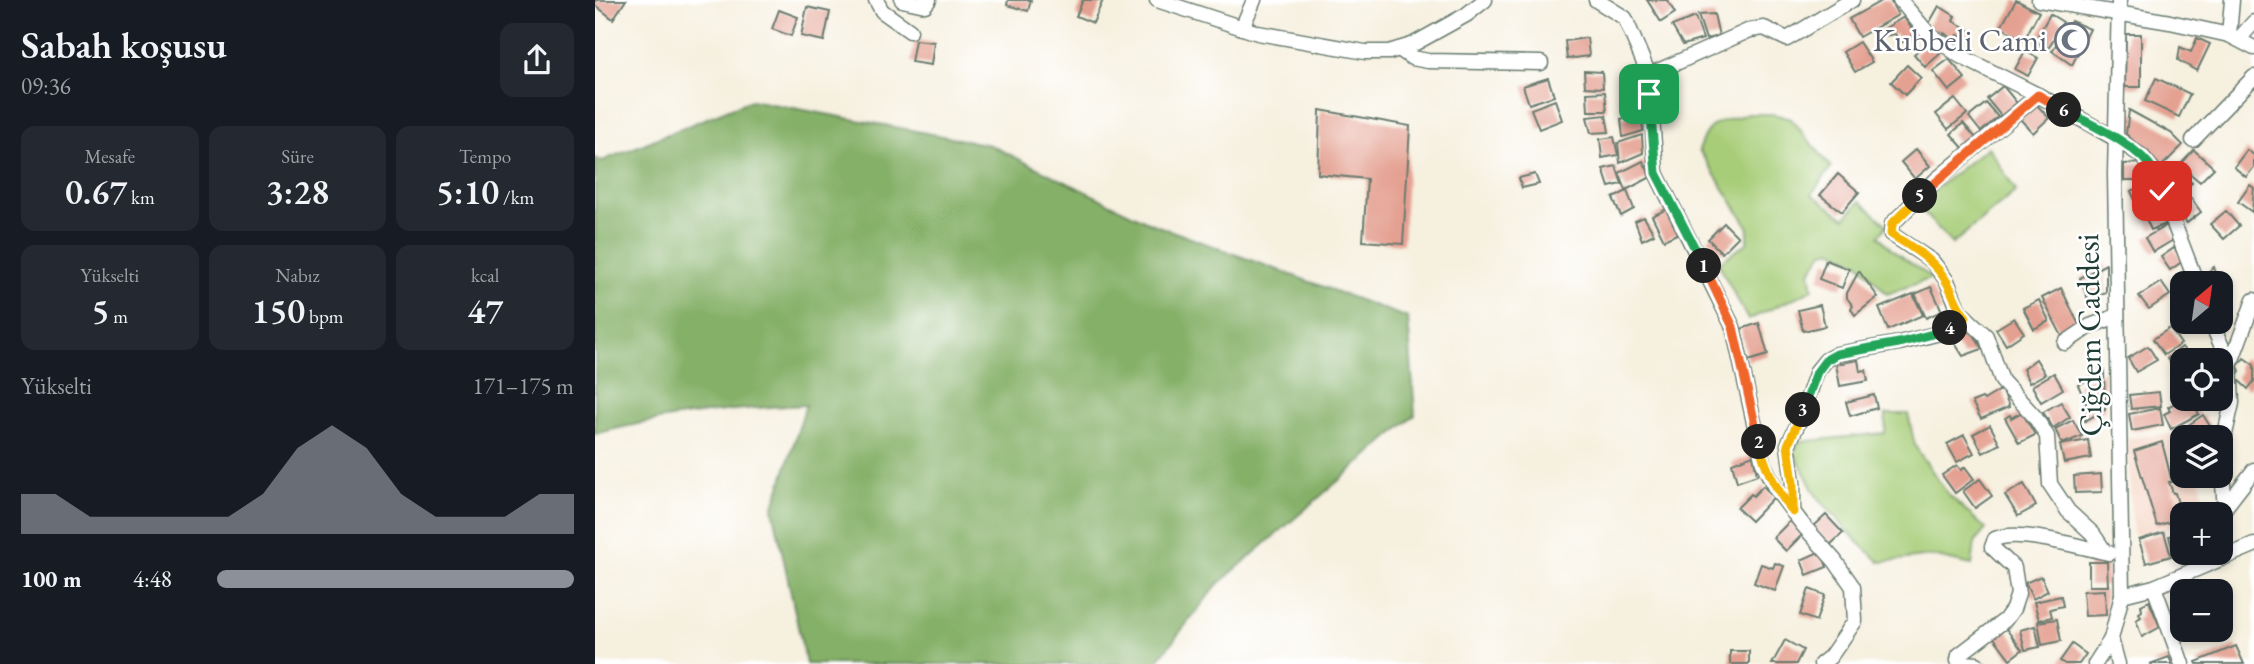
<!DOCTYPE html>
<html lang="tr">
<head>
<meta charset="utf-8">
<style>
	body { margin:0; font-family:"EB Garamond",serif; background:#242831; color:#f1f3f6; height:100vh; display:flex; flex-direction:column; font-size:26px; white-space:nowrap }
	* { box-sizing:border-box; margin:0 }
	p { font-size:23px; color:#9ea1a6 }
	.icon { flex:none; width:38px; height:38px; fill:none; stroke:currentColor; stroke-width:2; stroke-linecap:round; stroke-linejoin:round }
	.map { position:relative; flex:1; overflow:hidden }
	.drawer { display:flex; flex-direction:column; background:#171b24; width:595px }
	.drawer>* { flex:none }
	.needle { width:46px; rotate:29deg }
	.fabs { position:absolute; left:1575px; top:271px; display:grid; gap:14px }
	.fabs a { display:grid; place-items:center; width:63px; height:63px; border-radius:14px; background:#171b24; box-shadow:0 4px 10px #0003; font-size:35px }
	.pin { position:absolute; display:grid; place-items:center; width:60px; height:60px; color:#fff; margin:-30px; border-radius:14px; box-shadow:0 4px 10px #0006 }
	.km { position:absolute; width:35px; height:35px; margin:-18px; border-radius:50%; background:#222; color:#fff; font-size:19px; line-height:35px; text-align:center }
	.round { display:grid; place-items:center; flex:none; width:74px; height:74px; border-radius:14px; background:#242831 }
	.overview { display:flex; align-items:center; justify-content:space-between; height:119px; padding:0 21px }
	h1 { font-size:38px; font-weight:600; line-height:52px }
	.metrics { display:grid; grid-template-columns:repeat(3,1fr); gap:10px; height:119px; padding:7px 21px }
	.metrics div { display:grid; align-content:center; border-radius:14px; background:#242831; text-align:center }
	.metrics b { font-size:35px; font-weight:600 }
	.metrics small { font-size:19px; font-weight:400 }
	.metrics p { font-size:19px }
	.chart { height:196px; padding:14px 21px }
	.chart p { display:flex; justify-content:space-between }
	.chart svg { width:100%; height:126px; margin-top:7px; fill:#8c9099; opacity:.7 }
	ul { padding:0 21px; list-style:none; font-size:23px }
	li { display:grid; grid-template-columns:112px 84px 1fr; align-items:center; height:52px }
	li i { height:18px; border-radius:9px; background:#8c9099 }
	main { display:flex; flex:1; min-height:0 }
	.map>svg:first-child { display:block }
	.built { fill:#f5d3c1 }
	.green { fill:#a7cd78; stroke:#638556; stroke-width:2 }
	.forest { fill:#85b068; stroke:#52764e; stroke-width:2 }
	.building { fill:#e4a091 }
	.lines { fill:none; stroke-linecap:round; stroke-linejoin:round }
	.minor-casing { stroke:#6a7c70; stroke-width:17 }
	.minor { stroke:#fff; stroke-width:14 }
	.split-1-casing { stroke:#fff; stroke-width:14 }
	.split-2-casing { stroke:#fff; stroke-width:14 }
	.split-3-casing { stroke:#fff; stroke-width:14 }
	.split-4-casing { stroke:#fff; stroke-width:14 }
	.split-5-casing { stroke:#fff; stroke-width:14 }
	.split-6-casing { stroke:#fff; stroke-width:14 }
	.split-7-casing { stroke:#fff; stroke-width:14 }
	.split-1 { stroke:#22a559; stroke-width:9 }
	.split-2 { stroke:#f0652b; stroke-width:9 }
	.split-3 { stroke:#f5b400; stroke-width:9 }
	.split-4 { stroke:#22a559; stroke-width:9 }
	.split-5 { stroke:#f5b400; stroke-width:9 }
	.split-6 { stroke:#f0652b; stroke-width:9 }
	.split-7 { stroke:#22a559; stroke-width:9 }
	.labels { text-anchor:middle; stroke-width:5; stroke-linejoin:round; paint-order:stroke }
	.worship-label { font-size:32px; fill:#5b616d; stroke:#fff; text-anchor:end }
	.street-label { font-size:32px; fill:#1f3d34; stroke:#fff }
</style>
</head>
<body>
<main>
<section class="drawer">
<div class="overview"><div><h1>Sabah koşusu</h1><p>09:36</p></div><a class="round"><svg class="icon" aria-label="share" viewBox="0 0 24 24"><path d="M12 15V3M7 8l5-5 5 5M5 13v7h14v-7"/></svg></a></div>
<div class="metrics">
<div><p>Mesafe</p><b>0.67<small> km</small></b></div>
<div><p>Süre</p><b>3:28</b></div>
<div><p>Tempo</p><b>5:10<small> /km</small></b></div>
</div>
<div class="metrics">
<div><p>Yükselti</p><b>5<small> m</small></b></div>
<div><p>Nabız</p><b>150<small> bpm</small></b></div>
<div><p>kcal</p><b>47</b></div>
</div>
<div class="chart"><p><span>Yükselti</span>171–175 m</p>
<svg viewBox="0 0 160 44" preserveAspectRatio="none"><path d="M0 44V30L10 30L20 38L30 38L40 38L50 38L60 38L70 30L80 14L90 6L100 14L110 30L120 38L130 38L140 38L150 30L160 30V44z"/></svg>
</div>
<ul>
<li><b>100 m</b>4:48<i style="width:100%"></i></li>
</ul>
</section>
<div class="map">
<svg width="1659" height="664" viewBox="0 0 1659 664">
	<rect width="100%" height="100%" fill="#fff"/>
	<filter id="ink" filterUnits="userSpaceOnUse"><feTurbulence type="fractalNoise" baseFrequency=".0143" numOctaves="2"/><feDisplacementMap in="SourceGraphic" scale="14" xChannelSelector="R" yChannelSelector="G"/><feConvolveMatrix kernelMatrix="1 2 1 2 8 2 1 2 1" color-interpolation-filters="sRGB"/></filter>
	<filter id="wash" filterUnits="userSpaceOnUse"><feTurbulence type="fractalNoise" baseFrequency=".00686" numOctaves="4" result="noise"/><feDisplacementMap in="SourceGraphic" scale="28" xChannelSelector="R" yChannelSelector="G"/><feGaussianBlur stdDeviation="1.57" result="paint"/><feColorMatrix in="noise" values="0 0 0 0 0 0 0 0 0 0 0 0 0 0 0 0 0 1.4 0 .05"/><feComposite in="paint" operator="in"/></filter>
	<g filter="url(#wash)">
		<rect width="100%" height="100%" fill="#f6f0df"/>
		<polygon class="built" points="1588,433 1590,437 1587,438 1587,476 1604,476 1606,482 1608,501 1603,514 1587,514 1587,527 1538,535 1532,438"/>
		<g class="green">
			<path d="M1153,114H1178L1196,119L1236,167L1217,194L1250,218L1265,201L1292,225L1284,236L1297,250L1337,278L1292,294L1265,264L1239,250L1228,252L1215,272L1218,289L1153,320L1123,263L1152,243L1154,228L1104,150C1111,120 1126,122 1153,114Z"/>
			<polygon points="1393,147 1421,191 1357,244 1321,204"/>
			<polygon points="1291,414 1313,414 1320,446 1352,493 1391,529 1380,542 1377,565 1337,556 1285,562 1260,539 1220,494 1199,452 1204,442 1290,433"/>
		</g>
		<path class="forest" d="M156,100L395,145L555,223L813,318L820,415L622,585L560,664H211L178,509L211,405C140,408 69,415 0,434V158L7,161Z"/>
		<g id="blocks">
			<g class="building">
				<polygon points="0,0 31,0 18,19 0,5"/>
				<polygon points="413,0 436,0 433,11 412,5"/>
				<polygon points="488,0 508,0 498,23 481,16"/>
				<polygon points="1052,0 1072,0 1080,13 1066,22"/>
				<polygon points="1288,0 1295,0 1303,15 1264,37 1254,19"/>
				<polygon points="1421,0 1444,12 1429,40 1406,27"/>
				<polygon points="1344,6 1360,16 1358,21 1374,30 1369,39 1363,35 1360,40 1349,33 1348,36 1332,27"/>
				<polygon points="212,7 235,12 229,41 206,36"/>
				<polygon points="184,10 203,17 196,36 177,29"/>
				<polygon points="1119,14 1124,36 1111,39 1103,15"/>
				<polygon points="1455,14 1468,22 1453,49 1440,41"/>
				<polygon points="1100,17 1108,39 1088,45 1077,26"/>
				<polygon points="1309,17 1320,34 1306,43 1300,34 1289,36 1285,31"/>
				<polygon points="1476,21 1495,29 1477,65 1457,51"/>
				<polygon points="1531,34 1546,34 1546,87 1530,87"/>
				<polygon points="992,38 994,56 972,59 970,41"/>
				<polygon points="1602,38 1615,44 1602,71 1583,60 1585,47 1596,52"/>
				<polygon points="320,40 339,42 336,65 316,62"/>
				<polygon points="1334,41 1345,54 1330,67 1319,54"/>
				<polygon points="1264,42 1277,62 1260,72 1248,52"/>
				<polygon points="1430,51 1443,58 1433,76 1420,69"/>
				<polygon points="1354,59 1370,78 1354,91 1338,71"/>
				<polygon points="1312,65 1326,78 1310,95 1296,82"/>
				<polygon points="989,71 1007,72 1008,88 990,87"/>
				<polygon points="953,78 959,96 934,104 928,86"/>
				<polygon points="1561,78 1595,94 1584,117 1550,101"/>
				<polygon points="1408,86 1422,103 1406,116 1392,99"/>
				<polygon points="1010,92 1012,111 993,111 992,93"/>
				<polygon points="1360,99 1372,114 1353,129 1341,114"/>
				<polygon points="960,100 967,120 944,129 936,109"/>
				<polygon points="1391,103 1403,117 1386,132 1374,117"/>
				<polygon points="1441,104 1454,118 1438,133 1425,119"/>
				<polygon points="725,110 815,126 808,244 768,241 772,179 723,174"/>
				<polygon points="1534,110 1576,133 1588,145 1566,167 1531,134"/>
				<polygon points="1046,114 1048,131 1028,137 1026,119"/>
				<polygon points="1011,115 1014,132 996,133 992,117"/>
				<polygon points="1368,123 1381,138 1369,149 1356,134"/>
				<polygon points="1047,135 1048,153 1025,163 1023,143"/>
				<polygon points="1019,137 1023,155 1007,158 1005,139"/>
				<polygon points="1321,149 1335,166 1320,179 1306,162"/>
				<polygon points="1599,150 1619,168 1605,182 1585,165"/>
				<polygon points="1652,150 1659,155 1659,167 1651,177 1639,167"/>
				<polygon points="1048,161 1056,177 1031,190 1024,173"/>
				<polygon points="1549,163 1549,180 1529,180 1529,164"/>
				<polygon points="1021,166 1027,184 1014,187 1008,169"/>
				<polygon points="1583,169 1597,183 1579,198 1570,181"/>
				<polygon points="940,174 944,184 927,188 924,178"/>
				<polygon points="1243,174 1264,192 1247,212 1225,195"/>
				<polygon points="1556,183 1563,199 1543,207 1536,191"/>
				<polygon points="1655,185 1659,188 1657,212 1643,202"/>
				<polygon points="1032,191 1039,209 1026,216 1018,198"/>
				<polygon points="1596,198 1606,212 1592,223 1581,209"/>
				<polygon points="1559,205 1566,220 1571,218 1573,223 1556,230 1547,210"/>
				<polygon points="1072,209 1084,233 1069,240 1057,216"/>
				<polygon points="1631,211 1644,226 1629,239 1615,224"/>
				<polygon points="1049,217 1059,234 1047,240 1040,221"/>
				<polygon points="1129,223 1143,237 1127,253 1113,239"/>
				<polygon points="1572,225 1580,239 1558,252 1550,238"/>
				<polygon points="1579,248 1588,261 1575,270 1566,257"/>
				<polygon points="1231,260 1254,269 1247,288 1224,279"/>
				<polygon points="1511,264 1511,292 1493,299 1485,278"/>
				<polygon points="1619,267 1624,284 1605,284 1603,280"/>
				<polygon points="1264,271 1283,297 1260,315 1256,309 1258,306 1252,298 1252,293"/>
				<polygon points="1566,282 1575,295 1554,309 1544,296"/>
				<polygon points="1336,287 1347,311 1331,318 1320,294"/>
				<polygon points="1466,288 1486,329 1468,338 1447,298"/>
				<polygon points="1587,289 1587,309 1578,296"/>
				<polygon points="1318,294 1328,315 1293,330 1284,308"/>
				<polygon points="1444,300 1454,321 1439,329 1428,308"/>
				<polygon points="1225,305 1230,326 1208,331 1203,310"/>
				<polygon points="1419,318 1429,333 1411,345 1401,329"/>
				<polygon points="1164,323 1173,355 1153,361 1146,329"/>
				<polygon points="1575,328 1586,344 1569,355 1558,339"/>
				<polygon points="1377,331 1387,349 1368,356 1356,337"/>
				<polygon points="1553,346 1562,360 1541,372 1533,358"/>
				<polygon points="1587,347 1595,358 1587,360 1587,364 1580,370 1572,359"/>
				<polygon points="1649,358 1659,365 1659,381 1653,389 1641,378 1645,371 1643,366"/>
				<polygon points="1441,359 1450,374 1434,383 1428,369"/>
				<polygon points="1263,360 1265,371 1271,370 1273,381 1245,386 1241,364"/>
				<polygon points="1509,371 1510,410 1490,421 1491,403 1483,385"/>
				<polygon points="1459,373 1468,389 1446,402 1437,386"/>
				<polygon points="1407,389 1414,407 1386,419 1377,402 1387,398 1389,400"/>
				<polygon points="1564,392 1566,406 1536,409 1534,395"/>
				<polygon points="1279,395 1282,408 1255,416 1251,402"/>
				<polygon points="1587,399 1596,399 1604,414 1576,429 1569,414 1575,411 1573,407"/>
				<polygon points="1466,402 1475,417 1458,428 1448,412"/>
				<polygon points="1565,408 1568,425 1537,431 1534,414"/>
				<polygon points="1427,412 1440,435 1424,443 1410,418 1415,415 1416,418"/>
				<polygon points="1608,415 1622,437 1597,438 1592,426"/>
				<polygon points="1478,420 1487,436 1467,444 1460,429"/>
				<polygon points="1395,425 1405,444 1388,453 1378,434"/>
				<polygon points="1369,435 1379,453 1362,462 1352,444"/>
				<polygon points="1493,440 1496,458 1469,463 1465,445"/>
				<polygon points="1567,442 1577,482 1574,482 1578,493 1580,493 1587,518 1562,526 1539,451"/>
				<polygon points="1158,455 1162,475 1142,482 1137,463"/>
				<polygon points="1362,465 1366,470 1370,467 1379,479 1360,493 1347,475"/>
				<polygon points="1506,474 1507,492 1480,493 1479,476"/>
				<polygon points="1385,479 1397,496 1380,508 1368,491"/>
				<polygon points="1429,484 1441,506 1423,516 1410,495"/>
				<polygon points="1168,486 1179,497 1156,521 1142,508 1156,494 1158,496"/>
				<polygon points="1231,515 1248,533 1235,545 1218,527"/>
				<polygon points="1195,521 1208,534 1191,551 1178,538"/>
				<polygon points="1569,532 1576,556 1551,563 1544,540"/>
				<polygon points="1587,532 1587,550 1578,552 1574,536"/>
				<polygon points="1226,551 1232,567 1212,575 1206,560"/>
				<polygon points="1494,562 1512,562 1513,586 1494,586"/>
				<polygon points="1180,563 1189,566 1180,591 1159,583 1166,564 1178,568"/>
				<polygon points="1446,576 1453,591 1438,599 1430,583"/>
				<polygon points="1214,589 1230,595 1221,621 1205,615"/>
				<polygon points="1510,590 1511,615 1490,616 1488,591"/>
				<polygon points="1466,596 1468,606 1455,609 1457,617 1444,620 1439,602"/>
				<polygon points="1554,601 1565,627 1547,637 1541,620 1546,617 1544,613 1547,611 1546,605"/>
				<polygon points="1462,619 1466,641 1447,645 1443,622"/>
				<polygon points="1409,626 1427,650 1415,659 1397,635"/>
				<polygon points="1440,626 1445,647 1430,650 1425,630"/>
				<polygon points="1190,640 1208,650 1201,664 1177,664"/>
				<polygon points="1477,644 1491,654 1484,664 1470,664 1465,661"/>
				<polygon points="1641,646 1649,664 1602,664 1601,662"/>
				<rect x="1135" y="651" width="19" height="13"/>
				<polygon points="1574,657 1577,664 1555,664"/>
			</g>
		</g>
	</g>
	<g filter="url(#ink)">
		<use href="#blocks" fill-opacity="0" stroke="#6a7c70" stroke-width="2"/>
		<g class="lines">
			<g class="minor-casing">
				<g id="minor">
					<polyline points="281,0 287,11 315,31"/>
					<polyline points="307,0 330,5 334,0"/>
					<polyline points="562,0 663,33 770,52 794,52 817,45 871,15 890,0"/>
					<polyline points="1001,0 1030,18 1054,75 1061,173 1138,327 1168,463 1180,488 1208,525 1240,561 1258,587 1260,621 1235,657 1226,664"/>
					<polyline points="1305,0 1332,32 1365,56 1443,95 1521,139 1547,156 1559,171 1602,284"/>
					<polyline points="1444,0 1575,22 1634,35 1659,48"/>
					<polyline points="647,28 659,0"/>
					<polyline points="1634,35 1637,0"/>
					<polyline points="1644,39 1659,22"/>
					<polyline points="804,49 817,58 833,61 946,63"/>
					<polyline points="1054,75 1155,30 1169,28 1192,39 1257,0"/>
					<polyline points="1443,95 1341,180 1297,224 1296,234 1337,261 1352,281 1364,311 1391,336 1407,381 1440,417 1452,436 1455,484 1473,511 1498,534 1510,552"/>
					<polyline points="1598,140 1659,77"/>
					<polyline points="1616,322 1635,365"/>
					<polyline points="1470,343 1495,326 1522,316"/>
					<polyline points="1626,452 1637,403 1635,365 1659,300"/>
					<polyline points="1626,461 1630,508"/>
					<polyline points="1198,512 1198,483 1193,445 1206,417 1222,371 1231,360 1242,354 1304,343 1349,332 1371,317"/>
					<polyline points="1625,514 1659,470"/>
					<polyline points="1559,587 1587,664"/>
					<polyline points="1527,595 1559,587 1659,545"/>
					<polyline points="1516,639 1523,664"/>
					<path d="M1382,664L1369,663L1363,660L1364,655L1410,620L1418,609L1423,594L1419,568L1397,547L1400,539C1424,528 1487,548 1514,553"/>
					<polyline points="1500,664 1516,639 1527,595 1520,174 1524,0"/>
				</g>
			</g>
			<use href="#minor" class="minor"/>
		</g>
	</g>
	<g class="lines" filter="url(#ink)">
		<g class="split-1-casing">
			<polyline id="split-1" points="1054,94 1061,173 1109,266"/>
		</g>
		<g class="split-2-casing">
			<polyline id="split-2" points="1109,266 1138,327 1164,442"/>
		</g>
		<g class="split-3-casing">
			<path id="split-3" d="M1164,442C1170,469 1181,489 1198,512V483L1193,445L1208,410"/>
		</g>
		<g class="split-4-casing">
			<polyline id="split-4" points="1208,410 1222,372 1231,360 1242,354 1304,343 1349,331 1355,328"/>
		</g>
		<g class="split-5-casing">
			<path id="split-5" d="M1325,196L1297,224L1296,234C1318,248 1340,260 1353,284C1359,295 1362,308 1371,317L1355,328"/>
		</g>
		<g class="split-6-casing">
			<polyline id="split-6" points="1325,196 1443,95 1469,110"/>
		</g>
		<g class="split-7-casing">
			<path id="split-7" d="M1469,110C1496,125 1542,144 1559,171C1562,177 1565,184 1567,191"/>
		</g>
		<use href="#split-1" class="split-1"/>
		<use href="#split-2" class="split-2"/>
		<use href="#split-3" class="split-3"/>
		<use href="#split-4" class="split-4"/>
		<use href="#split-5" class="split-5"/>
		<use href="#split-6" class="split-6"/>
		<use href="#split-7" class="split-7"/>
	</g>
	<defs>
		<g id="mosque-ring" transform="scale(1.75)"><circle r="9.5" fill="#fff" stroke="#6b7280" stroke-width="1.5"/><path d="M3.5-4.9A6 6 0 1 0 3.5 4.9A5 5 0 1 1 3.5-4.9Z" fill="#6b7280"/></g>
	</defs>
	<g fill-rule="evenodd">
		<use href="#mosque-ring" x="1477" y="40"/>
	</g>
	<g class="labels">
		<g class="worship-label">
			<text x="1452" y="51">Kubbeli Cami</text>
		</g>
		<g class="street-label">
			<text transform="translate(1494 335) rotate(-91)" y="11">Çiğdem Caddesi</text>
		</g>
	</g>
</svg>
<div class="fabs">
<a><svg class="needle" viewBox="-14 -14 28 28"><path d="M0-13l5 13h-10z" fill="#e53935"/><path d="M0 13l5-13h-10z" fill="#9ea1a6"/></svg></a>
<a><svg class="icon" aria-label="locate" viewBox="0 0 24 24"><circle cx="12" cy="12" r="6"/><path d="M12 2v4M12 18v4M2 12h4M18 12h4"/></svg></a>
<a><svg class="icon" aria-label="layers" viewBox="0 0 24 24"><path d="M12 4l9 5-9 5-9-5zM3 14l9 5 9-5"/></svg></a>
<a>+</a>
<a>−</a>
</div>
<div class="pin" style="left:1054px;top:94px;background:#1e9e55"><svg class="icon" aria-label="arrive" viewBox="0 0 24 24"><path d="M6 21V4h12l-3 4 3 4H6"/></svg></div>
<div class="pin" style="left:1567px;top:191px;background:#d93025"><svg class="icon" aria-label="check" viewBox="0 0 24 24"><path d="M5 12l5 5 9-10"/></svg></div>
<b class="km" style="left:1109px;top:266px">1</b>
<b class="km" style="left:1164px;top:442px">2</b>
<b class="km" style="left:1208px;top:410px">3</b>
<b class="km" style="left:1355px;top:328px">4</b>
<b class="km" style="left:1325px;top:196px">5</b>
<b class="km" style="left:1469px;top:110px">6</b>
</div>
</main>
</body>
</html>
